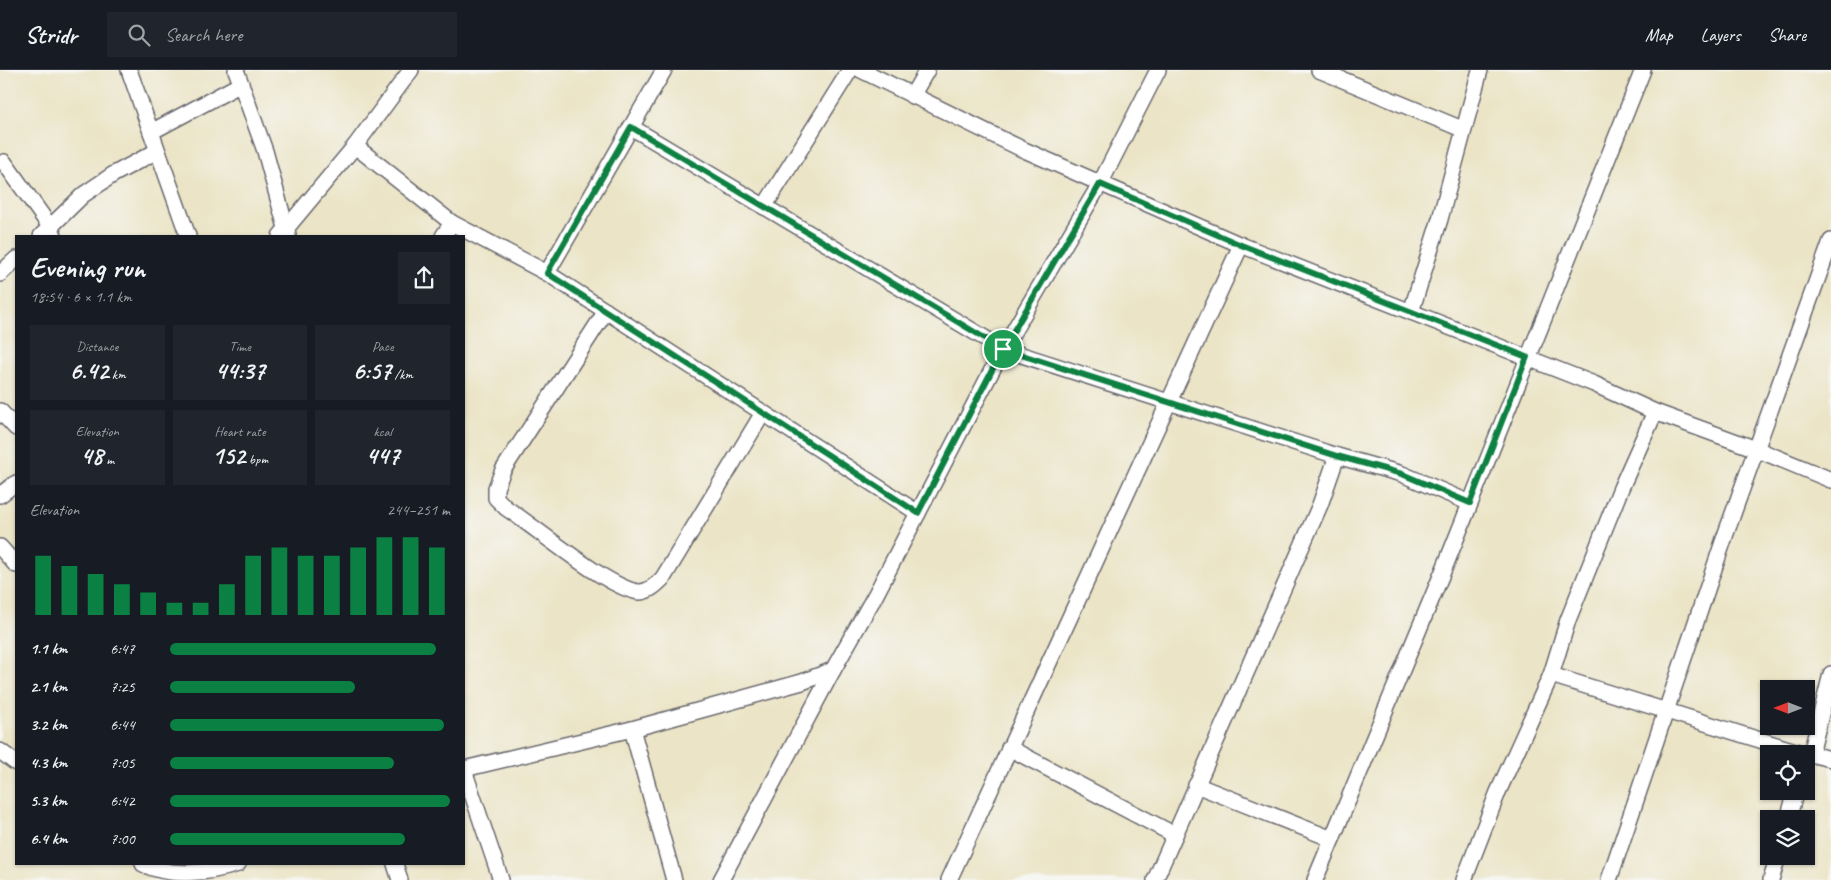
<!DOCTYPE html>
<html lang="en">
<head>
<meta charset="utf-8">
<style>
	body { margin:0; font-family:Caveat,sans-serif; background:#20242c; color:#f1f3f6; height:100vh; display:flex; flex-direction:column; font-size:19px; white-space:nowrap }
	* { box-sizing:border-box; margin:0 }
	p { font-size:16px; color:#9ea1a6 }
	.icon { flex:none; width:28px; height:28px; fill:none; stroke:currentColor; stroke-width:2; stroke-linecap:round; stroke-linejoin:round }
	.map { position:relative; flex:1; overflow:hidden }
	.panel { position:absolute; left:15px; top:165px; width:450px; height:630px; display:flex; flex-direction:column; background:#171b24; border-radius:0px; box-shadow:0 1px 4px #0004 }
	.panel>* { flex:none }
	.needle { width:32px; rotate:270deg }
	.fabs { position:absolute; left:1760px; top:610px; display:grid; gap:10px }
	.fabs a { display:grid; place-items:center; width:55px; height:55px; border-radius:0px; background:#171b24; box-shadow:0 1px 4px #0004; font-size:25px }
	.pin { position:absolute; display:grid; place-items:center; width:42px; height:42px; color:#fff; margin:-21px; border:2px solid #fff; border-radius:50%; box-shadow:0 1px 5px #0007 }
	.round { display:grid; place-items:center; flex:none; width:52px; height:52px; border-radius:0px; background:#20242c }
	.head { display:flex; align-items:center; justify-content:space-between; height:85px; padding:0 15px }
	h1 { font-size:28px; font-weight:700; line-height:38px }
	.figures { display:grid; grid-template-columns:repeat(3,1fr); gap:8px; height:85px; padding:5px 15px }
	.figures div { display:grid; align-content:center; border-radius:0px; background:#20242c; text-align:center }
	.figures b { font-size:25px; font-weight:700 }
	.figures small { font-size:14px; font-weight:400 }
	.figures p { font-size:14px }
	.chart { height:140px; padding:10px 15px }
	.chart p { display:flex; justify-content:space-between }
	.chart svg { width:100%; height:90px; margin-top:5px; stroke:#0b8043; stroke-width:6 }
	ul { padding:0 15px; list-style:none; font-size:16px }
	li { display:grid; grid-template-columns:80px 60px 1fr; align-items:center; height:38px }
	li i { height:12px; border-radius:6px; background:#0b8043 }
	header { display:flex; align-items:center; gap:30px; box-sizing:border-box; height:70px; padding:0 25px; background:#171b24; border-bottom:1px solid #363941 }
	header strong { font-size:24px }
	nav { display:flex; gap:28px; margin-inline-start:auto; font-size:18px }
	.search { width:350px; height:45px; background:#20242c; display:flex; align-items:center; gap:12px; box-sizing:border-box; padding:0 18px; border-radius:0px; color:#9ea1a6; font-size:19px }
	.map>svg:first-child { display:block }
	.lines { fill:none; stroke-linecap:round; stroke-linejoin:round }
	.minor-casing { stroke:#68666c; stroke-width:18 }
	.minor { stroke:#fff; stroke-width:15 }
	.route-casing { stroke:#fff; stroke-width:10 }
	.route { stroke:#0b8043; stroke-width:6 }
</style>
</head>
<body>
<header>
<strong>Stridr</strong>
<div class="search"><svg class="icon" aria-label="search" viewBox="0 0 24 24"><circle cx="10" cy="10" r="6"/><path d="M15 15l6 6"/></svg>Search here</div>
<nav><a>Map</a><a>Layers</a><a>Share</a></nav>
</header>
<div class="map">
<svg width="1831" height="810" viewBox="0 0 1831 810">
	<rect width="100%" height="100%" fill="#f6f6f2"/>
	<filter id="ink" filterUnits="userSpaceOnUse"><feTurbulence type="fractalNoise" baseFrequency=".02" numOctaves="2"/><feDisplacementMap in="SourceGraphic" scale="10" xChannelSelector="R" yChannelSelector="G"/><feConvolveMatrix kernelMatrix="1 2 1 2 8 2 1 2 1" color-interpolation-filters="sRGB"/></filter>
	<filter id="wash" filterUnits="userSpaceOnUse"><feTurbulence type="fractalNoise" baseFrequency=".0096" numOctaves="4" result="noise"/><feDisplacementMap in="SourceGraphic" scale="20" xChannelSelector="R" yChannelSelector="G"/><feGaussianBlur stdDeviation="1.12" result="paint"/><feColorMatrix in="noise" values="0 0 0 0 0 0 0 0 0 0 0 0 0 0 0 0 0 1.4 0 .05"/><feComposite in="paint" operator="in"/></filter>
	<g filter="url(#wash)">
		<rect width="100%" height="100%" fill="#ebe4c6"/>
	</g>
	<g filter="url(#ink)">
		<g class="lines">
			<g class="minor-casing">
				<g id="minor">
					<polyline points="129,0 188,166"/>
					<polyline points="236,0 265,81 288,165"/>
					<polyline points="861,0 1022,79 1241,175 1594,314 1655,342 1756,379 1831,410"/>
					<polyline points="1319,0 1462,59"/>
					<polyline points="912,26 927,0"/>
					<polyline points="631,57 1003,279 1337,386 1320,435 1155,810"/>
					<polyline points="151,62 241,14"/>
					<polyline points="355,76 452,153 547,203 918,443"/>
					<polyline points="4,92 51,158 54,166"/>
					<polyline points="764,137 850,0"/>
					<polyline points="41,166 83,125 114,104 157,81"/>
					<polyline points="280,166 355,76 411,0"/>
					<polyline points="443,166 452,153"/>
					<polyline points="547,203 664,0"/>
					<polyline points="0,204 16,189"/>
					<path d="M606,241L503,400L496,418V428L506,438C534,456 611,521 640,522C649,522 657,514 663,508L763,343"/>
					<polyline points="1411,242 1440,149 1480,0"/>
					<polyline points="0,341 16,358"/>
					<polyline points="1337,386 1402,404 1470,433"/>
					<polyline points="0,425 16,413"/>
					<polyline points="0,477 16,495"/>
					<polyline points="1551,605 1805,684"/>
					<polyline points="632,659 674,810"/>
					<polyline points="1009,678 1175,765"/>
					<polyline points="0,681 16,693"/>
					<polyline points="1806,683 1831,689"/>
					<polyline points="1811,684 1831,604"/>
					<polyline points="464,699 632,659 802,612 833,600 876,524 1003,279 1100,114 1158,0"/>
					<polyline points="464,700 501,810"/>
					<polyline points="1196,715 1332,769"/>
					<polyline points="1788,749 1796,721"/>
					<path d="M143,794C171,808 210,803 238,794"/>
					<polyline points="395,794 400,810"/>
					<polyline points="721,810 833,600"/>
					<polyline points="949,810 1241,175"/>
					<polyline points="1315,810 1446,494 1643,0"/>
					<polyline points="1464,810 1498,722 1551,605 1568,550 1621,418 1655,342"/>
					<polyline points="1609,810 1725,466 1831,171"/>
					<polyline points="1771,810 1778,786"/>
				</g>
			</g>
			<use href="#minor" class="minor"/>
		</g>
	</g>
	<g class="lines" filter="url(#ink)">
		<g class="route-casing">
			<polyline id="route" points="1003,279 918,443 547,203 631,57 1003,279 1337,386 1402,404 1470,433 1527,287 1241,175 1100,114 1003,279"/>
		</g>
		<use href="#route" class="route"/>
	</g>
</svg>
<div class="fabs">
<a><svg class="needle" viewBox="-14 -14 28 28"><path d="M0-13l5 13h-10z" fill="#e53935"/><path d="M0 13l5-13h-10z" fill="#9ea1a6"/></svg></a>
<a><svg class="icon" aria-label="locate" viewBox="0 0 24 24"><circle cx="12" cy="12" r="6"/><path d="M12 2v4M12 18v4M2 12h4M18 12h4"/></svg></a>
<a><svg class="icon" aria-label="layers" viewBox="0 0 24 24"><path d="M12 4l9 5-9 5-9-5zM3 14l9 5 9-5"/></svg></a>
</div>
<div class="pin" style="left:1003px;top:279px;background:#1e9e55"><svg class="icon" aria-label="arrive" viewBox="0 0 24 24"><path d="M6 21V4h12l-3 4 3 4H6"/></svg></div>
<section class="panel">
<div class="head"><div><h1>Evening run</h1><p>18:54 · 6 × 1.1 km</p></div><a class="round"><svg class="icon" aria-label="share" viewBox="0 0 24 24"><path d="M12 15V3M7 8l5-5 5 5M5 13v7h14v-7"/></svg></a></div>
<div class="figures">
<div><p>Distance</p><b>6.42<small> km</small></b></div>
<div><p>Time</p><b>44:37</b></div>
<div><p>Pace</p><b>6:57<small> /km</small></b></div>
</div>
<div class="figures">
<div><p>Elevation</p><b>48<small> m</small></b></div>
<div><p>Heart rate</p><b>152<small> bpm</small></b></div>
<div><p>kcal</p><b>447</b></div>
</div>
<div class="chart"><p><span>Elevation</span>244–251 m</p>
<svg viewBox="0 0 160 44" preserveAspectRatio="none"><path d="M5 44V15M15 44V20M25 44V24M35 44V29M45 44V33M55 44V38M65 44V38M75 44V29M85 44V15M95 44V11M105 44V15M115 44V15M125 44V11M135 44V6M145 44V6M155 44V11"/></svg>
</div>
<ul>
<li><b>1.1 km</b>6:47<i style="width:95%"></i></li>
<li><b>2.1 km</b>7:25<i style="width:66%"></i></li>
<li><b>3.2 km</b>6:44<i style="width:98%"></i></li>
<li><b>4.3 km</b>7:05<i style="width:80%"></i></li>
<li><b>5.3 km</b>6:42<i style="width:100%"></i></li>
<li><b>6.4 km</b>7:00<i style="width:84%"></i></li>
</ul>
</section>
</div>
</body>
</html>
